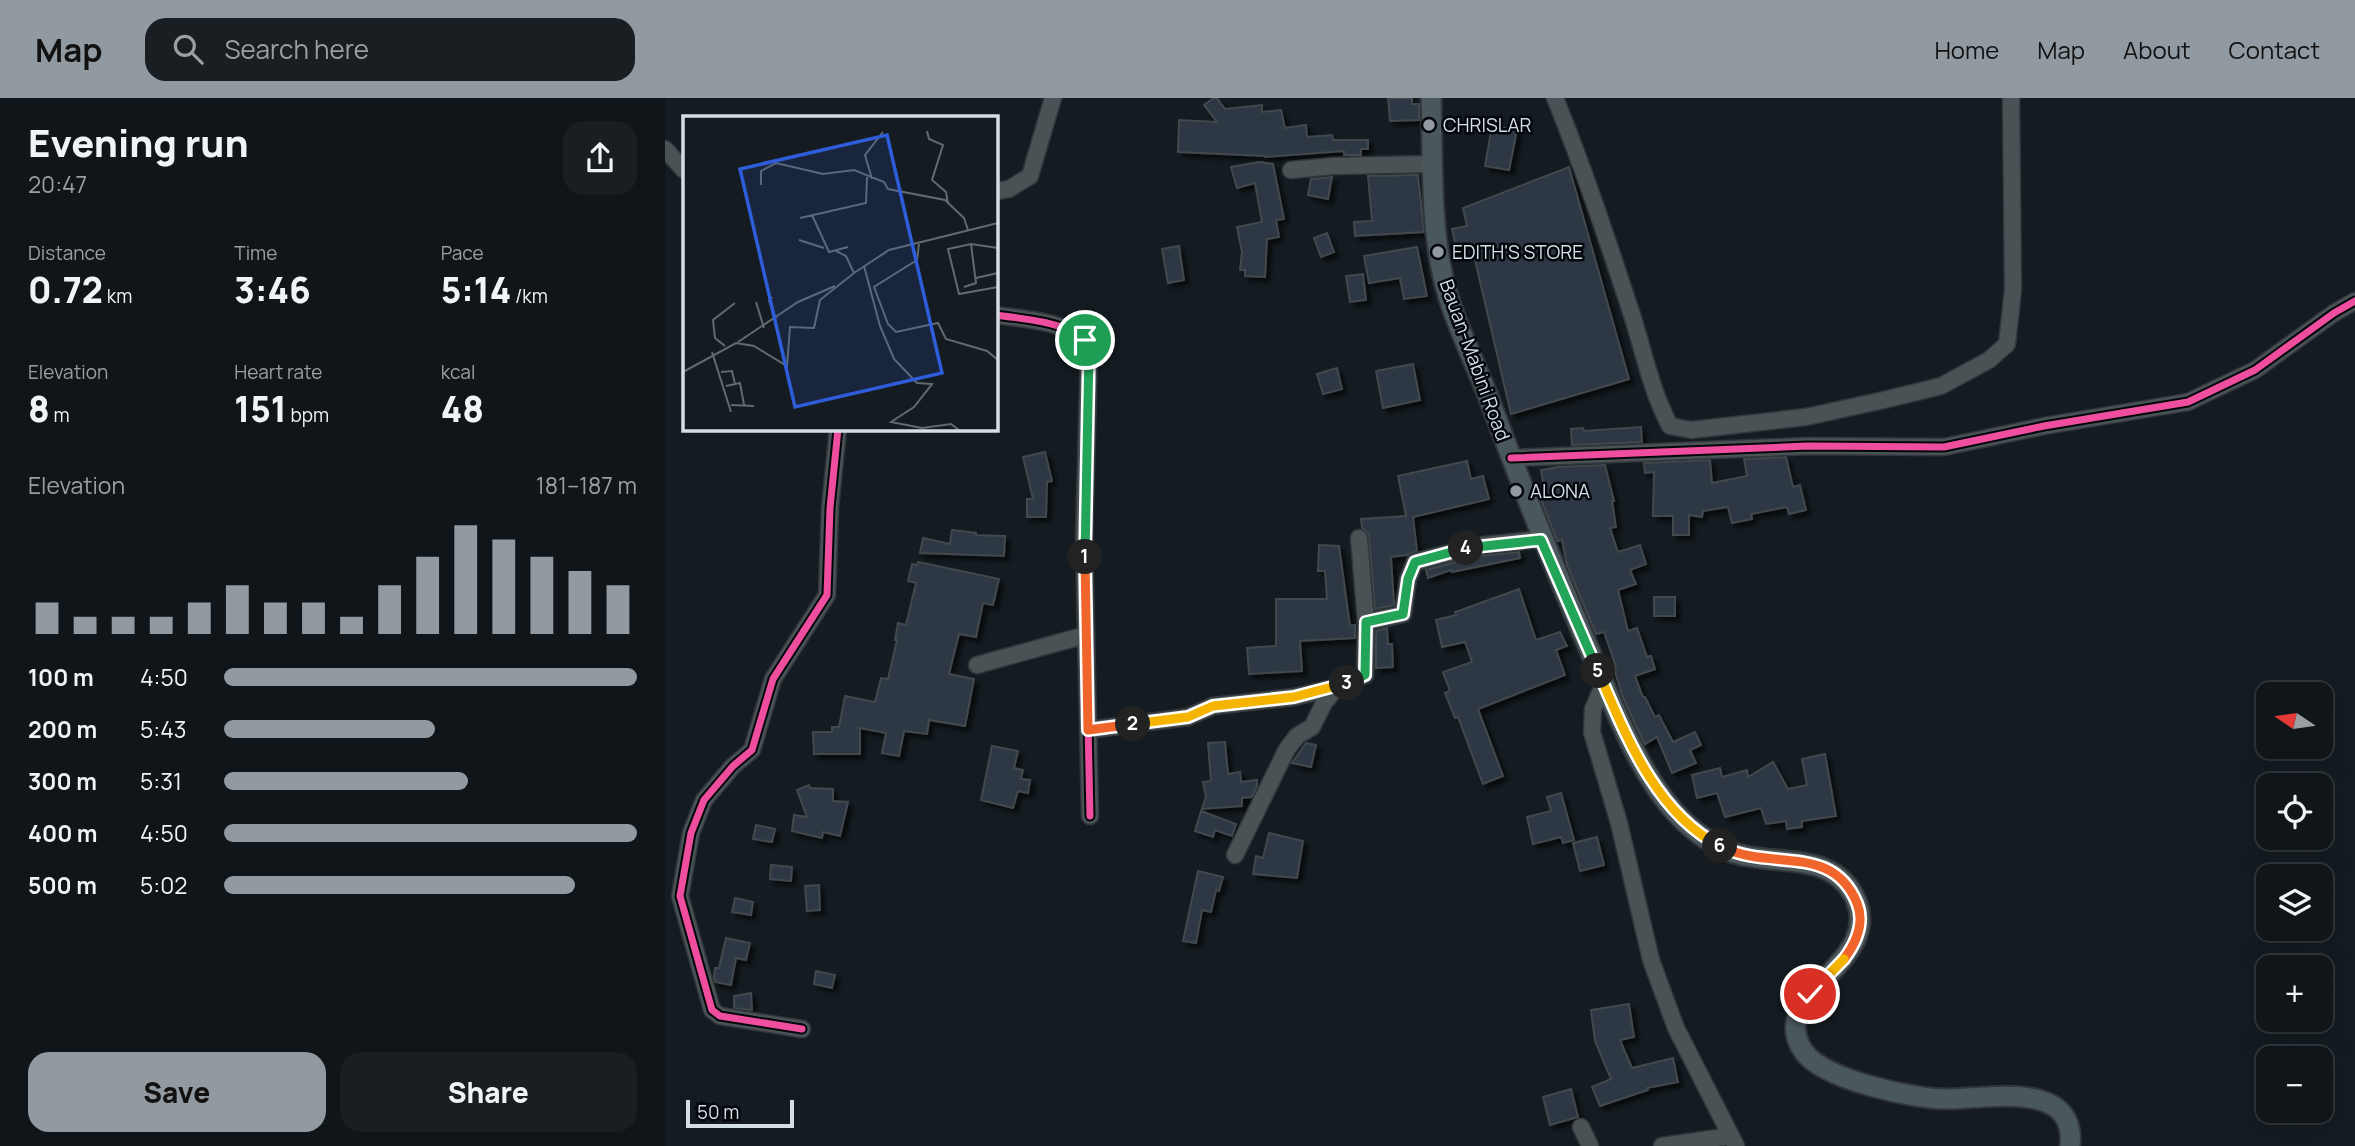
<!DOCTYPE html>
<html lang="en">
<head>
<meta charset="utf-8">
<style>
	body { margin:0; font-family:Manrope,sans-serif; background:#181e22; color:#f1f3f6; height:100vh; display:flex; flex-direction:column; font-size:26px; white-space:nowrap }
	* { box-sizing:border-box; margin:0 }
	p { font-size:23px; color:#9b9fa2 }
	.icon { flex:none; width:38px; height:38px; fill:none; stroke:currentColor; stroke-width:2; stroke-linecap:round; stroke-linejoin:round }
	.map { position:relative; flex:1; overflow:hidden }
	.sheet { display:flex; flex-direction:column; background:#0f1519; width:665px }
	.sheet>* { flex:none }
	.needle { width:46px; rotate:283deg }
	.buttons { position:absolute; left:1591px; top:584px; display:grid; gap:14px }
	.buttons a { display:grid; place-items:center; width:77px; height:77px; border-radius:14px; background:#0f1519; box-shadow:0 7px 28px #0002,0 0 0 2px #2f3438; font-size:35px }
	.scale { position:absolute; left:21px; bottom:18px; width:108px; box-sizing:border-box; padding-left:7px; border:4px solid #d4dee5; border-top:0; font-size:19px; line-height:24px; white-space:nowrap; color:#d4dee5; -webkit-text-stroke:5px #03070b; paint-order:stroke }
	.pin { position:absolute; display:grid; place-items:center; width:60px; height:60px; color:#fff; margin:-30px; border:4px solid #fff; border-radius:50%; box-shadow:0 2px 7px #0007 }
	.km { position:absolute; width:35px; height:35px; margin:-18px; border-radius:50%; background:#222; color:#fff; font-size:19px; line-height:35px; text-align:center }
	.round { display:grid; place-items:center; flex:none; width:74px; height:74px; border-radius:21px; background:#181e22 }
	.overview { display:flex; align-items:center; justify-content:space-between; height:119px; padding:0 28px }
	h1 { font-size:38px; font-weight:800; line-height:52px }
	.figures { display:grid; grid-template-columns:repeat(3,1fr); gap:10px; height:119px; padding:7px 28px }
	.figures div { display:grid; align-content:center }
	.figures b { font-size:35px; font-weight:800 }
	.figures small { font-size:19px; font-weight:400 }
	.figures p { font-size:19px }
	.chart { height:196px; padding:14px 28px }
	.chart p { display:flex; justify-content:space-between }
	.chart svg { width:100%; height:126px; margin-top:7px; stroke:#919aa0; stroke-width:6 }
	.button { display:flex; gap:14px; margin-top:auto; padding:14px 28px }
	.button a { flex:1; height:80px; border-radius:21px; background:#919aa0; color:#111; font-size:28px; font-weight:800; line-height:80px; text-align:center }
	.button a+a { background:#181e22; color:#f1f3f6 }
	ul { padding:0 28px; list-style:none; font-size:23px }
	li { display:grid; grid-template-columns:112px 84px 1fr; align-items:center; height:52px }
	li i { height:18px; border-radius:9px; background:#919aa0 }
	header { display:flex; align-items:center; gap:42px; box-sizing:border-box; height:98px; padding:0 35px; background:#919aa0; color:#111 }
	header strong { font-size:33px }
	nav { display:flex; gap:38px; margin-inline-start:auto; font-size:24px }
	.search { width:490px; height:63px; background:#181e22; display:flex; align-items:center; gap:18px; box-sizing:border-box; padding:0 24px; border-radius:21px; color:#9b9fa2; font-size:26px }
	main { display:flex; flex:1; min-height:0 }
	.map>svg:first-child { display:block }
	.building { fill:#2e3744; stroke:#42484d; stroke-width:2; filter:url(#shadow) }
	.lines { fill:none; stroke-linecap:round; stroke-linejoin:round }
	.minor-casing { stroke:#30363a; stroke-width:19 }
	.major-casing { stroke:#30363a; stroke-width:23 }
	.minor { stroke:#4b5256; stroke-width:16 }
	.major { stroke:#4a585c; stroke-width:19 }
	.cycleway-casing { stroke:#03070b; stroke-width:11 }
	.cycleway { stroke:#ef4d9e; stroke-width:7 }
	.split-1-casing { stroke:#fff; stroke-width:14 }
	.split-2-casing { stroke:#fff; stroke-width:14 }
	.split-3-casing { stroke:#fff; stroke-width:14 }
	.split-4-casing { stroke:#fff; stroke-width:14 }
	.split-5-casing { stroke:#fff; stroke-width:14 }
	.split-6-casing { stroke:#fff; stroke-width:14 }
	.split-7-casing { stroke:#fff; stroke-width:14 }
	.split-8-casing { stroke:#fff; stroke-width:14 }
	.split-1 { stroke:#22a559; stroke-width:9 }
	.split-2 { stroke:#f0652b; stroke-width:9 }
	.split-3 { stroke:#f5b400; stroke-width:9 }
	.split-4 { stroke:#22a559; stroke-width:9 }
	.split-5 { stroke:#22a559; stroke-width:9 }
	.split-6 { stroke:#f5b400; stroke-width:9 }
	.split-7 { stroke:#f0652b; stroke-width:9 }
	.split-8 { stroke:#f5b400; stroke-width:9 }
	.poi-dot { fill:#919aa0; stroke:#03070b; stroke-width:2.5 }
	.labels { text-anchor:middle; stroke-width:5; stroke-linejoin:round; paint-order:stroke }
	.poi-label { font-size:19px; fill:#d4dee5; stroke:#03070b; text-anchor:start }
	.street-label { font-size:19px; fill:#d4dee5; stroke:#03070b }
	.inset-road { fill:none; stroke:#616a6f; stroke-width:2 }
	.view { fill:#2f5cd9; fill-opacity:0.15; stroke:#2f5cd9; stroke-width:3.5 }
	.inset-edge { fill:none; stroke:#d4dee5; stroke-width:3.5 }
</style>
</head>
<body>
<header>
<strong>Map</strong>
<div class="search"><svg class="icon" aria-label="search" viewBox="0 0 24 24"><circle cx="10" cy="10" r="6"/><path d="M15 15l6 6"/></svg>Search here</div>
<nav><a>Home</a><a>Map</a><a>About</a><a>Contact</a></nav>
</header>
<main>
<section class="sheet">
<div class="overview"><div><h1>Evening run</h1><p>20:47</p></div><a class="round"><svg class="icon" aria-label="share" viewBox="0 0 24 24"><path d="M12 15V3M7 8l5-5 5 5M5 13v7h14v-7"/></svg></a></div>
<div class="figures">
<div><p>Distance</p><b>0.72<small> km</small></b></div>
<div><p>Time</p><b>3:46</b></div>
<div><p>Pace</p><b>5:14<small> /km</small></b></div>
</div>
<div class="figures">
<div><p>Elevation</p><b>8<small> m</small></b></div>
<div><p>Heart rate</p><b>151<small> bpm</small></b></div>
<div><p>kcal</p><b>48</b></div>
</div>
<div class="chart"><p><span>Elevation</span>181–187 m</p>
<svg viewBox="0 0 160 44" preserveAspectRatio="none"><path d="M5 44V33M15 44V38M25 44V38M35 44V38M45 44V33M55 44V27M65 44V33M75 44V33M85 44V38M95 44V27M105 44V17M115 44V6M125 44V11M135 44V17M145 44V22M155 44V27"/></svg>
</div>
<ul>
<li><b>100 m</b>4:50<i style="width:100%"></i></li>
<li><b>200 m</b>5:43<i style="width:51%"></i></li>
<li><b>300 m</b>5:31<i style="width:59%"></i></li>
<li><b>400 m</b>4:50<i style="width:100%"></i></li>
<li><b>500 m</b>5:02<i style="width:85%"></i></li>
</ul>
<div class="button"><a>Save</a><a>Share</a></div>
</section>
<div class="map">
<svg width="1690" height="1048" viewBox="0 0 1690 1048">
	<defs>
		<filter id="shadow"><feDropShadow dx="4.5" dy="4.5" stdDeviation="2" flood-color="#0009"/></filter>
	</defs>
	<rect width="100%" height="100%" fill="#141c21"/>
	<g class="building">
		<polygon points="549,0 552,0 560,11 597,7 597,14 616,12 620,30 641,27 642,39 667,37 668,42 703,42 703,51 696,51 696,57 679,57 679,53 600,59 600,58 513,54 514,22 552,24 539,7"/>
		<polygon points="723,0 747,0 747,6 754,6 754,22 725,23"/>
		<polygon points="827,28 852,32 844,72 820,68"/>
		<polygon points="594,64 608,66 619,121 611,122 614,139 602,141 600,179 580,178 580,172 575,172 577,154 572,129 597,124 590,85 572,90 566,69"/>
		<polygon points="904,69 964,281 846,316 806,145 791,149 787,131 802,128 798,110"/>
		<polygon points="753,77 759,134 690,138 689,124 707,123 703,78"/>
		<polygon points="667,79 663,101 643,97 646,81"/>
		<polygon points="662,135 669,154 656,159 649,140"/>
		<polygon points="514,148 519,182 503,185 497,151"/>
		<polygon points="752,149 762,198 739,201 735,180 704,185 699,158"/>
		<polygon points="698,176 701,202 685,204 681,178"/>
		<polygon points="748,266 755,302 718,310 711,273"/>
		<polygon points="672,270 677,291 658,296 652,276"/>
		<polygon points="976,329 977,344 907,347 906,331 918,330 919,333"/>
		<polygon points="380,354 387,383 382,384 381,419 362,419 362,401 368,401 358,359"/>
		<polygon points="1121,359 1128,389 1135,387 1141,412 1124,416 1122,409 1086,416 1087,421 1067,425 1063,409 1038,413 1037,419 1024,417 1024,437 1008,437 1008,418 988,418 989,374 980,375 979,365 1045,362 1047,385 1082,378 1079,361"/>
		<polygon points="802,363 806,381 818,378 824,401 748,419 752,453 742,457 726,459 729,507 710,511 704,439 702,434 697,430 696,421 741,418 733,378"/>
		<polygon points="940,367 949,403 947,403 951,429 945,430 953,454 975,447 981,466 965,472 971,486 953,492 963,533 972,530 982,559 986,558 990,571 970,578 978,599 980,599 990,619 994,617 1008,644 1030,634 1036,647 1025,652 1031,665 1007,675 992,639 980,646 971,628 957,597 949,570 951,569 939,534 931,536 902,467 897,442 892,443 872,391 879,389 876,372 893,369"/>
		<polygon points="287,432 311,435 311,437 340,438 339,458 255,455 258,440 285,446"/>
		<polygon points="654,447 674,448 685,528 690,527 690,540 635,543 637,573 584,576 582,550 611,548 611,501 662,501 660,473 653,473"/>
		<polygon points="854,454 855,460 787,474 786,472 763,480 761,472 813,458"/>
		<polygon points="253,464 334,481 328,507 318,505 311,539 294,536 284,576 309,581 300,628 264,622 262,636 239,633 234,658 217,655 221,635 195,630 195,656 149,656 148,634 167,634 167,629 174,629 180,598 210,604 216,580 223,581 232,542 230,542 233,525 241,527 251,485 243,483 247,466 252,467"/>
		<polygon points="854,491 871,542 895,534 902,548 891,552 900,577 813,611 838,678 818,686 793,619 790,620 780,595 785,593 778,574 807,564 800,544 777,549 771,522 791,517 790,514"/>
		<rect x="989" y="499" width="21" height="19"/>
		<polygon points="722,530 723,546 727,546 728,569 711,570 711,533"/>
		<polygon points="560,644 563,676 575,674 576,684 592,682 592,688 587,699 577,700 577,708 537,711 541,699 538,684 546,683 543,645"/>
		<polygon points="641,645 651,647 646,669 627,665"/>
		<polygon points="327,648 353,653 349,670 358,672 356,681 365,682 363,695 353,693 348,710 316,702"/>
		<polygon points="1160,656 1171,718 1137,723 1137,729 1122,731 1121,723 1101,726 1096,710 1060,719 1052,695 1032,700 1027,677 1055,670 1057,679 1082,672 1083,679 1108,664 1123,691 1142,687 1137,661"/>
		<polygon points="144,687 145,690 168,691 168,703 183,704 175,738 158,734 157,740 127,733 129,717 142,719 132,692"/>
		<polygon points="896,695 909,742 898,745 896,739 868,746 862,719 886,713 882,699"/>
		<polygon points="536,713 571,726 567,738 550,732 548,739 530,733"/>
		<polygon points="91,727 110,731 107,744 88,741"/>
		<polygon points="604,735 638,743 632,780 588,776 591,758 598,760"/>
		<polygon points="932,739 939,767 915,773 908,745"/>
		<polygon points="106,767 127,769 126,783 105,781"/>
		<polygon points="533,773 558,779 554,793 551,792 546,814 537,812 531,845 518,843"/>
		<polygon points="154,787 155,812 142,813 140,788"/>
		<polygon points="70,800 88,804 86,817 67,814"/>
		<polygon points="61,840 85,845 81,862 71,860 66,887 50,884 49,879 50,870 54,870"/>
		<polygon points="151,873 170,877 167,890 149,886"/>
		<polygon points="86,895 87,912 69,910 69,898"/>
		<polygon points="964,906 969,939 955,942 967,970 1008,960 1013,984 982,990 983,992 935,1008 927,989 946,981 930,943 926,912"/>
		<polygon points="906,991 913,1019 885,1027 878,999"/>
	</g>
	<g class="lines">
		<g class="minor-casing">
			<g id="minor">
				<path d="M890,0C919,71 943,144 967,217C979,255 986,292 1005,328L1026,332L1141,319L1219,302L1276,288L1324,262L1342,246L1348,192L1346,0"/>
				<polyline points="0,51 19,72"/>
				<polyline points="626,72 669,68 768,66"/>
				<polyline points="331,93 344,91 365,78 388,0"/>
				<path d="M331,217C361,222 411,222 424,253L419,443L425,718"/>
				<polyline points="846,360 1143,348 1279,349 1379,328 1523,304 1590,272 1669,215 1690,203"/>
				<polyline points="701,524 738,516 743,481 750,464 811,448 876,441"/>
				<polyline points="312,567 421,537"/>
				<polyline points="939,586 928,611 927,634 954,725 986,862 1011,930 1071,1048"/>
				<polyline points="423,632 523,619 548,608 629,599 672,589 700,577 701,524 694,440"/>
				<polyline points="570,757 622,651 632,638 647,629 659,605 672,589"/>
				<polyline points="137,931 55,918 47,912 15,798 26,735 39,702 68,668 87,652 108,581 162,497 165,410 173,331"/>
				<polyline points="916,1029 925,1048"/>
				<polyline points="997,1048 1066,1038"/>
			</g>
		</g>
		<g class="major-casing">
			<path id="major" d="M766,0C768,57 765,127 779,183C789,224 811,266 826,306C858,391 891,475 927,558C949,609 972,671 1009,713C1024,730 1047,748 1069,755C1109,768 1164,753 1188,796C1226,865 1097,895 1139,954C1159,982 1249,1001 1282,1001C1322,1001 1412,981 1405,1048"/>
		</g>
		<use href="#minor" class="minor"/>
		<use href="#major" class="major"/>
		<g class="cycleway-casing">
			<g id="cycleway">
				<path d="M331,217C361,222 411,222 424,253L419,443L425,718"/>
				<polyline points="846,360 1143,348 1279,349 1379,328 1523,304 1590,272 1669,215 1690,203"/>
				<polyline points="137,931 55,918 47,912 15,798 26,735 39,702 68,668 87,652 108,581 162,497 165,410 173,331"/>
			</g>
		</g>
		<use href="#cycleway" class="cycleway"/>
	</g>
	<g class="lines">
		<g class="split-1-casing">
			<polyline id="split-1" points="420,459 424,253 420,242"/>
		</g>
		<g class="split-2-casing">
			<polyline id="split-2" points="420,459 423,632 468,626"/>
		</g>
		<g class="split-3-casing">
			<polyline id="split-3" points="468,626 523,619 548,608 629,599 682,585"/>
		</g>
		<g class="split-4-casing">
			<polyline id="split-4" points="682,585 700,577 701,524 738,516 743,481 750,464 801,450"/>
		</g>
		<g class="split-5-casing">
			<polyline id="split-5" points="801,450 876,442 933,573"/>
		</g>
		<g class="split-6-casing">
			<path id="split-6" d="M933,573C960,635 990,715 1055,748"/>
		</g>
		<g class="split-7-casing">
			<path id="split-7" d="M1055,748C1105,774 1167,744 1192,805C1200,825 1191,845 1179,861"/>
		</g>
		<g class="split-8-casing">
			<polyline id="split-8" points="1145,896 1179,861"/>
		</g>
		<use href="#split-1" class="split-1"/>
		<use href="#split-2" class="split-2"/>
		<use href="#split-3" class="split-3"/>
		<use href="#split-4" class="split-4"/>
		<use href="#split-5" class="split-5"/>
		<use href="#split-6" class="split-6"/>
		<use href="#split-7" class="split-7"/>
		<use href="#split-8" class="split-8"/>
	</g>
	<g class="poi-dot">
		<circle cx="764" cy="27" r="7"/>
		<circle cx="773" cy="154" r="7"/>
		<circle cx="851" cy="393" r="7"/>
	</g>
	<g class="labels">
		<g class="poi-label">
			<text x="778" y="34">CHRISLAR</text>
			<text x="787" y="161">EDITH'S STORE</text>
			<text x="865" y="400">ALONA</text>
		</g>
		<g class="street-label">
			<text transform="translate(810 262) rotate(70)" y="7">Bauan-Mabini Road</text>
		</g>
	</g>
	<g transform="translate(18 18)">
		<rect width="315" height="315" fill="#141c21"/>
		<path class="inset-road" d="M244,15L246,23L260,29L249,64L263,76L265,88M189,63L182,39L200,16M78,69V55L93,47L140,58L171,54L201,66L205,73L262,84L281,102L285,114M129,99L146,136L165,131M117,102L183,87L184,61M116,124L141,132M236,128L234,144L191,171L205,208L213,216L255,207L263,223L304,235L315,244M315,132L288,128L265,133L276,178L315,171M153,135L163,140L171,157M181,150L197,210L211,243L234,267L249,268L231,291L208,306L239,312L268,308L276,314M293,162L315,157M281,171L293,167L288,128M89,181L86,185L93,203M73,186L81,212M55,226L115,186L152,170M42,230L32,222L30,204L52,187M29,236L48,296M0,256L53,227L71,230L104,250L107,211L131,212L137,184L171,157L206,134L315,107M38,256L49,255L52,268M43,270L57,267L61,289M48,289L71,290"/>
		<path class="view" d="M204,19L259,257L112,291L57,53Z"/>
		<rect width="315" height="315" class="inset-edge"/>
	</g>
</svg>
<div class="buttons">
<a><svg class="needle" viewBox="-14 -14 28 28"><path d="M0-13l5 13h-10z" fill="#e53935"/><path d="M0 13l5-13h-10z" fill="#9b9fa2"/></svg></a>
<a><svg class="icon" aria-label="locate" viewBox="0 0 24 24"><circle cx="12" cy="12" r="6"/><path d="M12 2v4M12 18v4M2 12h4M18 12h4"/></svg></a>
<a><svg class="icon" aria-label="layers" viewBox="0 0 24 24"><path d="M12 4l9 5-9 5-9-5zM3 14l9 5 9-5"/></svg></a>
<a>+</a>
<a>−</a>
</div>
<div class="scale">50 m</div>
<div class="pin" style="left:420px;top:242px;background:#1e9e55"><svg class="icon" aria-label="arrive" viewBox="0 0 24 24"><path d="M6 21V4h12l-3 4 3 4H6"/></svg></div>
<div class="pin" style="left:1145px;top:896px;background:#d93025"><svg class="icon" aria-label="check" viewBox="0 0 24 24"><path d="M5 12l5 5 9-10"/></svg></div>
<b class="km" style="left:420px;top:459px">1</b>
<b class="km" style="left:468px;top:626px">2</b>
<b class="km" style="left:682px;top:585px">3</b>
<b class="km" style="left:801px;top:450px">4</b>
<b class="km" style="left:933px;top:573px">5</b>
<b class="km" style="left:1055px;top:748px">6</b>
</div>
</main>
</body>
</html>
